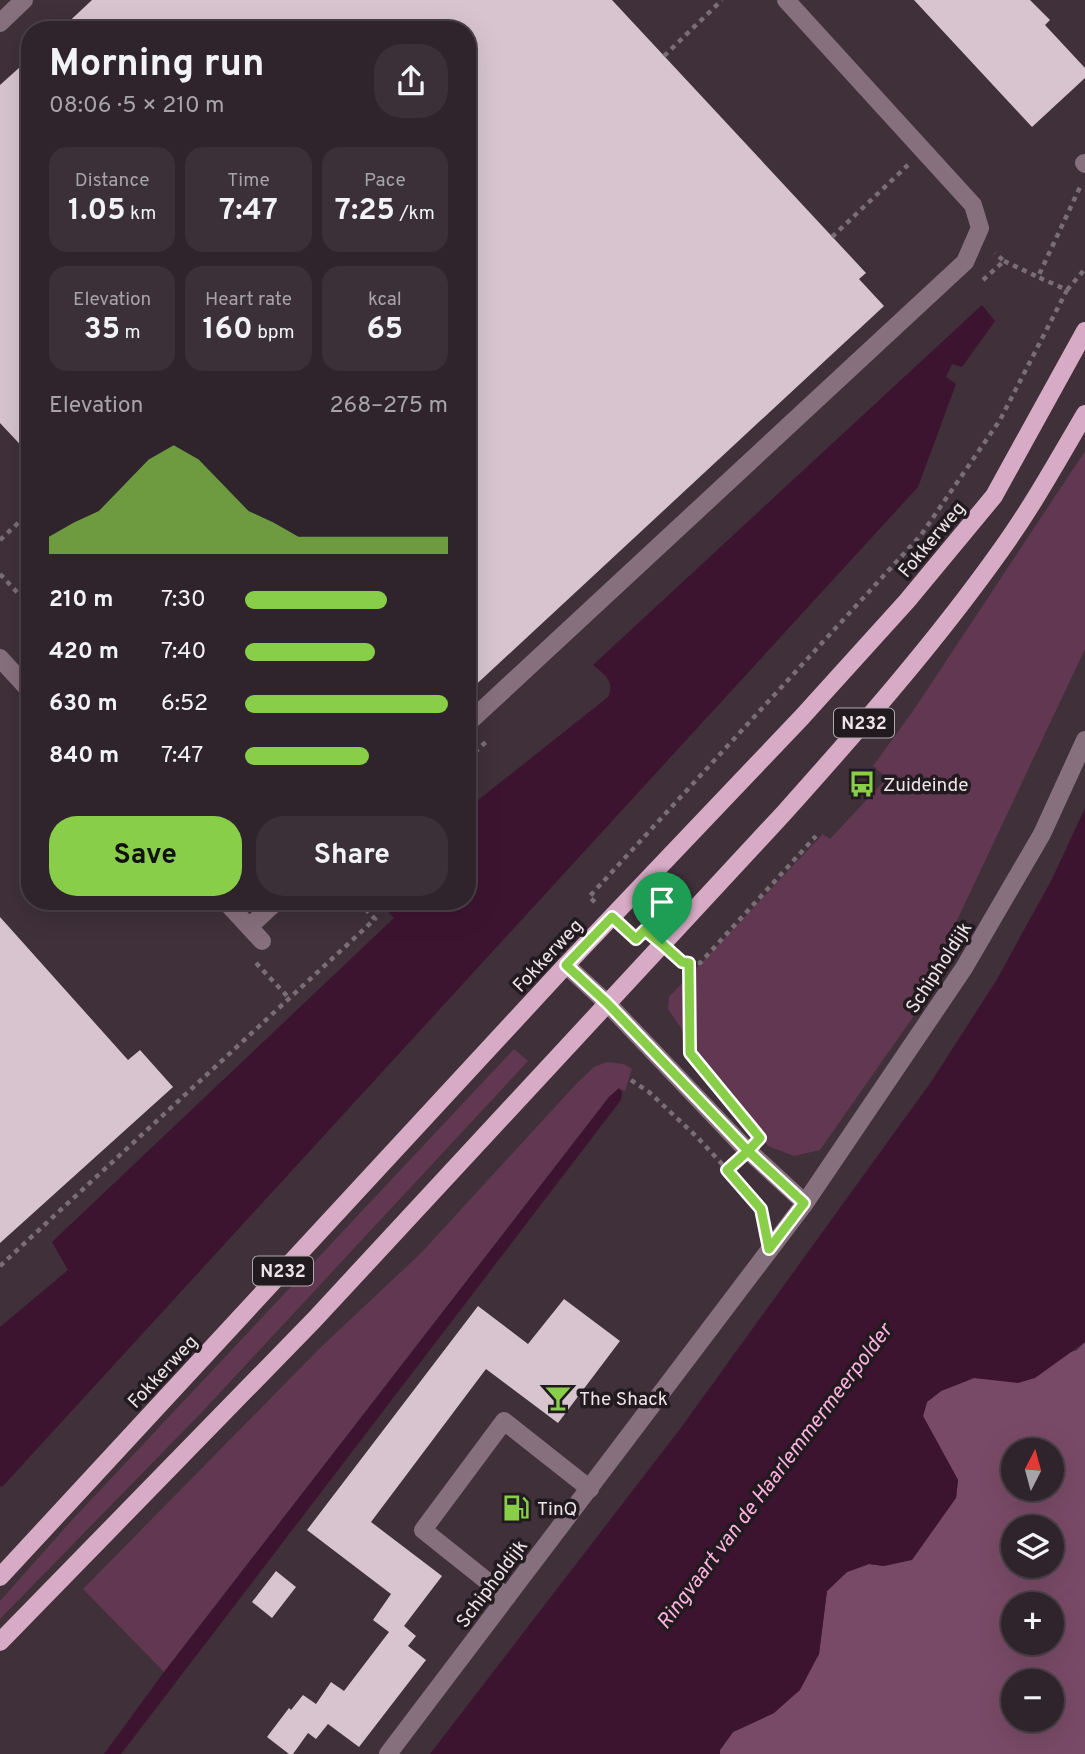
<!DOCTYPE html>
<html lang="en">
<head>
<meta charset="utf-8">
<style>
	body { margin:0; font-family:Overpass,sans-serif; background:#3b3037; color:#f1f3f6; height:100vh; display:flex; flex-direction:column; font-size:26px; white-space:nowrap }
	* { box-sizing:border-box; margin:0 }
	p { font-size:23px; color:#a7a4a9 }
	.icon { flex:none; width:38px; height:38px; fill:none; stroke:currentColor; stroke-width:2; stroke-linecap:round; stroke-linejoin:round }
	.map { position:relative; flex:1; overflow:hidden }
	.side { position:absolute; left:21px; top:21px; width:455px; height:889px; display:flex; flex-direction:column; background:#2f242b; border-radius:28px; box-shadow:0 7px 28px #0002,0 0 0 2px #4a4147 }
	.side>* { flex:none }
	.needle { width:46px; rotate:6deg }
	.buttons { position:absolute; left:1001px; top:1438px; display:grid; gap:14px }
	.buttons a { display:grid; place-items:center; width:63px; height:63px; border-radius:50%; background:#2f242b; box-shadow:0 7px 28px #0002,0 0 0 2px #4a4147; font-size:35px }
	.pin { position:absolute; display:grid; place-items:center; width:60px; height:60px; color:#fff; margin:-72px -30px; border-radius:50% 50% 50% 0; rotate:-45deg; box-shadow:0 0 7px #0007 }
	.pin .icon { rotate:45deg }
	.round { display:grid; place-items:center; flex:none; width:74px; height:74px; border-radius:28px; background:#3b3037 }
	.overview { display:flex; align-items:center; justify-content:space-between; height:119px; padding:0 28px }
	h1 { font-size:38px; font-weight:700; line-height:52px }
	.stats { display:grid; grid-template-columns:repeat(3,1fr); gap:10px; height:119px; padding:7px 28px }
	.stats div { display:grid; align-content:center; border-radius:18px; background:#3b3037; text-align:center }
	.stats b { font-size:30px; font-weight:700 }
	.stats small { font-size:19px; font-weight:400 }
	.stats p { font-size:19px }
	.chart { height:196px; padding:14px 28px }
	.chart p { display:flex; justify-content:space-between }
	.chart svg { width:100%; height:126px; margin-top:7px; fill:#89ce48; opacity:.7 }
	.cta { display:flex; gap:14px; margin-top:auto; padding:14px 28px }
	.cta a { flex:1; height:80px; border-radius:28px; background:#89ce48; color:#111; font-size:28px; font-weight:700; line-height:80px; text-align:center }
	.cta a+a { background:#3b3037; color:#f1f3f6 }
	ul { padding:0 28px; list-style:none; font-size:23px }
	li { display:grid; grid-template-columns:112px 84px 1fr; align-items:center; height:52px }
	li i { height:18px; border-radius:9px; background:#89ce48 }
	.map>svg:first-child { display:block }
	.green { fill:#623752 }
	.forest { fill:#794a67; fill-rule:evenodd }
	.water { fill:#3d1430 }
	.building { fill:#d7c4cf }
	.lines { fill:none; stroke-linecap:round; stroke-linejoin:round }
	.path { stroke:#7a6e75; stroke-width:4.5; stroke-dasharray:5 5; stroke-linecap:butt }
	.minor { stroke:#87707d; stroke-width:18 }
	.major { stroke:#d7aac5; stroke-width:18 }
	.route-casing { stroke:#fff; stroke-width:14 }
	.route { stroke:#89ce48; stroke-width:9 }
	.labels { text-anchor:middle; stroke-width:7; stroke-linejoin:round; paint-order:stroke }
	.shield { fill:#211b1f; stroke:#b0a8ac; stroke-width:2 }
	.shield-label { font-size:18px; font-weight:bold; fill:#ede4e9 }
	.street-label { font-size:19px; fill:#ede4e9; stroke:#211b1f }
	.poi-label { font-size:19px; fill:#ede4e9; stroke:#211b1f; text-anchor:start }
	.water-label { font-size:21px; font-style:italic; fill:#feb2e0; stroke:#211b1f }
</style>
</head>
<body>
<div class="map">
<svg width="1085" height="1754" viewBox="0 0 1085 1754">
	<rect width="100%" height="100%" fill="#3f3039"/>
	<g class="green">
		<polygon points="1085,451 1085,649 952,931 967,940 820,1150 794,1156 768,1146 696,1050 668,1009 669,997 823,834 830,839 887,778 873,766 915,708"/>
		<polygon points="514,1049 528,1061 202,1412 0,1619 0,1601 72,1520"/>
		<polygon points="607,1062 624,1064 632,1069 625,1091 619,1089 609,1097 164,1672 83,1589 321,1347 420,1254 577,1083 594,1067"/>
	</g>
	<path class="forest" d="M1085,1342V1754H720V1750L733,1732L774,1713L819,1654L827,1591L847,1572L869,1564L884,1566L956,1498L958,1480L923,1416L927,1402L941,1391L974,1378L992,1379L1077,1350ZM1013,1451H1052V1489H1013ZM1013,1528H1052V1566H1013ZM1013,1605H1052V1643H1013ZM1013,1682H1052V1720H1013Z"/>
	<g class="water">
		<path d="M982,305L995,321L962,367L952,364L946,377L956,384L918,487L3,1486L0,1487V1327L68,1270L52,1242L394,918L378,901H467V809L608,697C615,681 605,675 593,665Z"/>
		<polygon points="1085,808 1085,1342 1035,1378 1018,1383 974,1378 941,1391 927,1402 923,1416 958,1480 956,1498 912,1560 884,1566 869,1564 847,1572 827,1591 819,1654 800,1690 774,1713 733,1732 720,1750 720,1754 430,1754 680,1429 931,1082 996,981 1052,879"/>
		<polygon points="619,1088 622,1092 621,1100 121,1754 104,1754 164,1672 609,1097"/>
	</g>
	<g class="building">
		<polygon points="92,0 612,0 866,273 859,279 884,306 467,693 467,30 60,30"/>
		<polygon points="914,0 1030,0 1050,20 1045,25 1085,68 1085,78 1032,127"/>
		<polygon points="30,58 30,455 0,423 0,85"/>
		<polygon points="0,917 128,1060 140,1050 173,1087 0,1243"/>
		<polygon points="564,1299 620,1341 558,1423 486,1369 371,1522 442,1576 404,1626 416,1636 408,1646 426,1660 359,1747 328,1724 316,1739 308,1733 293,1754 289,1754 267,1737 289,1708 291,1710 303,1695 316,1704 331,1682 344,1691 389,1632 373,1620 391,1594 307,1530 478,1306 528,1344"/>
		<polygon points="276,1571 296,1587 272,1618 252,1602"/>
	</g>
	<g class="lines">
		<g class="path">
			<polyline points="664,56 722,0"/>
			<polyline points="832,237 908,165"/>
			<polyline points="1004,261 1038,277"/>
			<polyline points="983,280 1004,261 995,253"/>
			<polyline points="1067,290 1085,269"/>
			<polyline points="0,540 30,512"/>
			<polyline points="0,574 30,606"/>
			<polyline points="467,759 487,741"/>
			<polyline points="595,902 589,897 921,535 1000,420 1067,290 1038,277 1081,185"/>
			<polyline points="679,960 682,963 700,963 816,836"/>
			<polyline points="256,963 289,998"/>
			<polyline points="689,963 690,1053 693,1056"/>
			<polyline points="631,1080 649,1092 697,1137 748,1192 761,1209 763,1220"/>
			<polyline points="0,1266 375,919 358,901"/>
		</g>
		<g class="minor">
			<polyline points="0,23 24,0"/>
			<polyline points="1084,163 1085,164"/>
			<polyline points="0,658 30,691"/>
			<polyline points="467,724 965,262 980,228 973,205 786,0"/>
			<polyline points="225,901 262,941"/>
			<polyline points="249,927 277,901"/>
			<polyline points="566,965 607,1003 742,1145 805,1203"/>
			<polyline points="507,1597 423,1530 504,1421 590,1489"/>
			<polyline points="388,1754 805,1203 964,968 1042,834 1085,740"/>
		</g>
		<g class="major">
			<polyline points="0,1577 566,965 802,717 907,601 994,496 1085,331"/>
			<path d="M0,1642L314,1320L784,813C860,728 935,643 1001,550C1032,507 1058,460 1085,414"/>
		</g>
	</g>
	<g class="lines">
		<g class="route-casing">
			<polyline id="route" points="662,944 645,930 636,939 612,917 566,965 607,1003 748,1151 727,1170 761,1209 769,1249 804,1203 748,1151 760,1138 690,1053 689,963 682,962 662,944"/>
		</g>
		<use href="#route" class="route"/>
	</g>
	<defs>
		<g id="bus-bare" transform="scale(2.1)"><path d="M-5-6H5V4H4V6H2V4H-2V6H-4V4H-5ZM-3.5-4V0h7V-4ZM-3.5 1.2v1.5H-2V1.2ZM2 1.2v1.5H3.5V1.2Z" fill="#89ce48" stroke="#211b1f" stroke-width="2.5" paint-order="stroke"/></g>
		<g id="bar-bare" transform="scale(2.1)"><path d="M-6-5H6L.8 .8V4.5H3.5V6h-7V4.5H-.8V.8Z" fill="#89ce48" stroke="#211b1f" stroke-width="2.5" paint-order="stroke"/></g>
		<g id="fuel-bare" transform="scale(2.1)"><path d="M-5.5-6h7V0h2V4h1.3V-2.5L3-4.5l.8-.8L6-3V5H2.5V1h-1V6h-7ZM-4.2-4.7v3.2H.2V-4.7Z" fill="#89ce48" stroke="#211b1f" stroke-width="2.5" paint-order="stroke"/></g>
	</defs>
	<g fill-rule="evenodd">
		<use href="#bus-bare" x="862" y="784"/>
		<use href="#bar-bare" x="558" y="1398"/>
		<use href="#fuel-bare" x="516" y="1508"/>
	</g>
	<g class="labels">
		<g class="shield">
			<rect x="834" y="708.5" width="60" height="29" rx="5"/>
			<rect x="253" y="1256.5" width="60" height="29" rx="5"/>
		</g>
		<g class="shield-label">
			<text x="864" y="729">N232</text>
			<text x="283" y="1277">N232</text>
		</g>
		<g class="street-label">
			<text transform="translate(931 539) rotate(-50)" y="7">Fokkerweg</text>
			<text transform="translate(547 955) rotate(-47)" y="7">Fokkerweg</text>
			<text transform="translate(938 967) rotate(-57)" y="7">Schipholdijk</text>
			<text transform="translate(162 1371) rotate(-47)" y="7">Fokkerweg</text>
			<text transform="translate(491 1583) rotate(-53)" y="7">Schipholdijk</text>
		</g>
		<g class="poi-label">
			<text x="883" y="791">Zuideinde</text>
			<text x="579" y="1405">The Shack</text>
			<text x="537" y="1515">TinQ</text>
		</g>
		<g class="water-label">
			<text transform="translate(774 1476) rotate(-53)" y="7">Ringvaart van de Haarlemmermeerpolder</text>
		</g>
	</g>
</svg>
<div class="buttons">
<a><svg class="needle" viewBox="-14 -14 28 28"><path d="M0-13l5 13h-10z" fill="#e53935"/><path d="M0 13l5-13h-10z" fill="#a7a4a9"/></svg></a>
<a><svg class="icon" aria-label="layers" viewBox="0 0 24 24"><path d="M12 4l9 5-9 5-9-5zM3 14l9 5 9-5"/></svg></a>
<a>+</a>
<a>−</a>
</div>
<div class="pin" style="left:662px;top:944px;background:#1e9e55"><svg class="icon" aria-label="arrive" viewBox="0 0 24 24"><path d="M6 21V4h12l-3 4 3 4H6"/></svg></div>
<section class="side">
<div class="overview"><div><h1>Morning run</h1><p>08:06 · 5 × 210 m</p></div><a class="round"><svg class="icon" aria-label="share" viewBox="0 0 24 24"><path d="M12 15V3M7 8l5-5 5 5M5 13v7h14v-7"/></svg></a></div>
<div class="stats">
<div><p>Distance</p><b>1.05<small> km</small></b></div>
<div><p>Time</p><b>7:47</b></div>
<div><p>Pace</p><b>7:25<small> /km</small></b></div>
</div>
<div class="stats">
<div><p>Elevation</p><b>35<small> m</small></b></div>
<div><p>Heart rate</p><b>160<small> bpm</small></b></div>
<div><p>kcal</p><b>65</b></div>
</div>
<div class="chart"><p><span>Elevation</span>268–275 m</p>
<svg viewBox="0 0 160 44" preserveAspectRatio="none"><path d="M0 44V38L10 33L20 29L30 20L40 11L50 6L60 11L70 20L80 29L90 33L100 38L110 38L120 38L130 38L140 38L150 38L160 38V44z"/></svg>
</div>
<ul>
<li><b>210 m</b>7:30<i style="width:70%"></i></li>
<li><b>420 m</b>7:40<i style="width:64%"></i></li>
<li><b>630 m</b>6:52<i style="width:100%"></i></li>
<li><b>840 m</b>7:47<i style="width:61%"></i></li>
</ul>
<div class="cta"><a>Save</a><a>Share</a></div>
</section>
</div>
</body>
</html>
